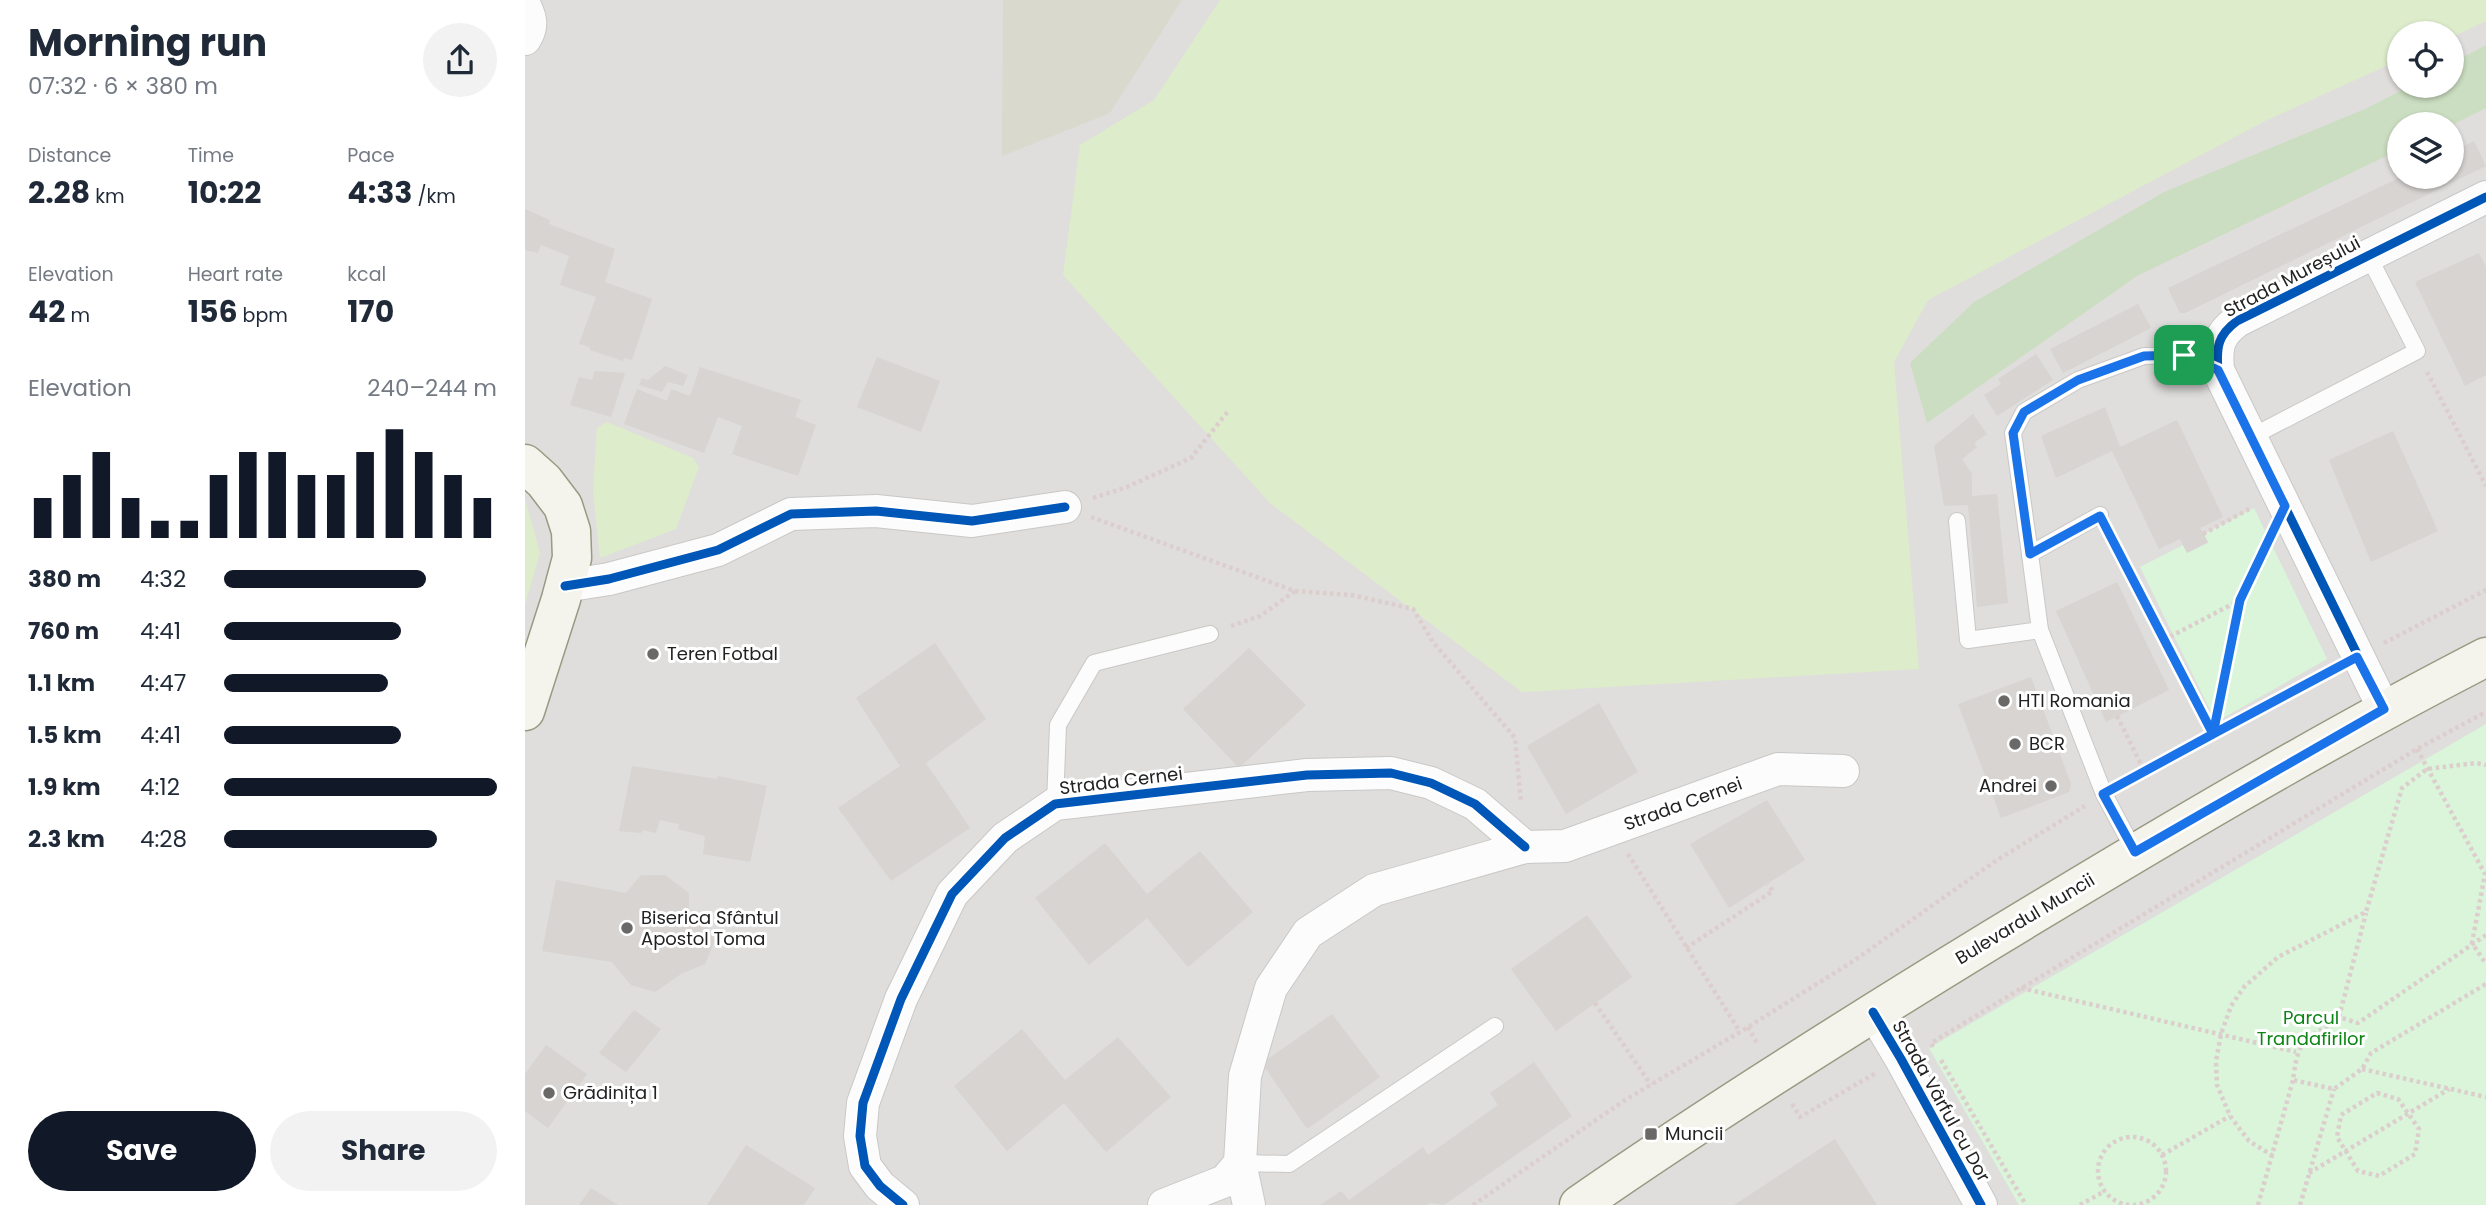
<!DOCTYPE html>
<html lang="en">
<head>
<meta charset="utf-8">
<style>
	body { margin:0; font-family:Poppins,sans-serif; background:#f2f2f3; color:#1f2937; height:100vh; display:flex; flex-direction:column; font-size:26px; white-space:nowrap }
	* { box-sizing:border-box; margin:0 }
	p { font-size:23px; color:#747a83 }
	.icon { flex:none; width:38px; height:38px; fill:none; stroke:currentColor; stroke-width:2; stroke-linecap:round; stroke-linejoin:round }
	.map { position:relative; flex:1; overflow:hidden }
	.drawer { display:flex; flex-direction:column; background:#fff; width:525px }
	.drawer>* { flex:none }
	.buttons { position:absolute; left:1862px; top:21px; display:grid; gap:14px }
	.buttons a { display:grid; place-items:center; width:77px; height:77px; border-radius:50%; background:#fff; box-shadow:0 2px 5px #0004; font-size:35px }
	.pin { position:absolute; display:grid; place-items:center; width:60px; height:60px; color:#fff; margin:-30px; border-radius:14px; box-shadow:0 4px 10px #0006 }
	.round { display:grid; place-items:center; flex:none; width:74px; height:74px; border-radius:37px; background:#f2f2f3 }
	.overview { display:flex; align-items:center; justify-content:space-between; height:119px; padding:0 28px }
	h1 { font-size:38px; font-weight:700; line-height:52px }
	.metrics { display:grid; grid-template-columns:repeat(3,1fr); gap:10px; height:119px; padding:7px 28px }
	.metrics div { display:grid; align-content:center }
	.metrics b { font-size:30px; font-weight:700 }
	.metrics small { font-size:19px; font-weight:400 }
	.metrics p { font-size:19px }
	.chart { height:196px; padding:14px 28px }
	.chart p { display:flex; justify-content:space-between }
	.chart svg { width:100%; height:126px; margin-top:7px; stroke:#111827; stroke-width:6 }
	.cta { display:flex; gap:14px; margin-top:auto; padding:14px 28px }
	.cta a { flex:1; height:80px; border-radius:42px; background:#111827; color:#fff; font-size:28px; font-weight:700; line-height:80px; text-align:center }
	.cta a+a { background:#f2f2f3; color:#1f2937 }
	ul { padding:0 28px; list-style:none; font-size:23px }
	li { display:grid; grid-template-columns:112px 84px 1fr; align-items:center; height:52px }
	li i { height:18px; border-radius:9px; background:#111827 }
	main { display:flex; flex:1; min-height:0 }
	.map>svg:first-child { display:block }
	.residential { fill:#dfdedc; fill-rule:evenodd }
	.construction { fill:#d9d9cd }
	.grass { fill:#ddeccb }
	.forest { fill:#cbdec1 }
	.park { fill:#daf5da }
	.building { fill:#d7d4d2 }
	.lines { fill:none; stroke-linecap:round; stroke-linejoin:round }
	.lane-casing { stroke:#c9c8c7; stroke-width:18 }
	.street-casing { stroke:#c9c8c7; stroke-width:34 }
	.secondary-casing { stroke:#999a82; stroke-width:41 }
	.path { stroke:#dccecd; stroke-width:4.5; stroke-dasharray:3.5 3.5; stroke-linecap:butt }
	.lane { stroke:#fdfcfc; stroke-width:16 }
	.street { stroke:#fdfcfc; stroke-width:32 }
	.secondary { stroke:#f4f4ed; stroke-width:38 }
	.cycleway-casing { stroke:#fff; stroke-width:13 }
	.cycleway { stroke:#0057b8; stroke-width:9 }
	.route-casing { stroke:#fff; stroke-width:14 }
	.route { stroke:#1a73e8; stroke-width:9 }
	.poi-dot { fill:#6a6968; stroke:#fff; stroke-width:2.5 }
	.labels { text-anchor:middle; stroke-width:6; stroke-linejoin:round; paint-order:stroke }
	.street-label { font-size:18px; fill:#222; stroke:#fff }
	.poi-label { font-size:18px; fill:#222; stroke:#fff; text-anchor:start }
	.park-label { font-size:18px; fill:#0c8416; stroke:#fff }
</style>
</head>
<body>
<main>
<section class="drawer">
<div class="overview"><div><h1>Morning run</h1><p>07:32 · 6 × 380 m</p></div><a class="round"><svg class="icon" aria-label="share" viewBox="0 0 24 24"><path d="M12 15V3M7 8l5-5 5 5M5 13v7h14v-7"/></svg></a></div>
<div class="metrics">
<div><p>Distance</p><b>2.28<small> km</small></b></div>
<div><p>Time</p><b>10:22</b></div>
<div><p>Pace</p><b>4:33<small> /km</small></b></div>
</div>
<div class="metrics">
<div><p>Elevation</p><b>42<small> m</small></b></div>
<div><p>Heart rate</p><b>156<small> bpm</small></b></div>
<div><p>kcal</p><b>170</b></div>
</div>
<div class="chart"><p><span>Elevation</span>240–244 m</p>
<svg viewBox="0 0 160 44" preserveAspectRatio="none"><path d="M5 44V30M15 44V22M25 44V14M35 44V30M45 44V38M55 44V38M65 44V22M75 44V14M85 44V14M95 44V22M105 44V22M115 44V14M125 44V6M135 44V14M145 44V22M155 44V30"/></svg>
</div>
<ul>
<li><b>380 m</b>4:32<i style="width:74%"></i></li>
<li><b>760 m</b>4:41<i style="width:65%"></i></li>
<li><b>1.1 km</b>4:47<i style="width:60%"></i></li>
<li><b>1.5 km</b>4:41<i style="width:65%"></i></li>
<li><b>1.9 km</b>4:12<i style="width:100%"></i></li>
<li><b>2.3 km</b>4:28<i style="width:78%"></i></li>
</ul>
<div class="cta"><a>Save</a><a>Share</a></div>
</section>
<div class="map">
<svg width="1961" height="1205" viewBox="0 0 1961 1205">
	<rect width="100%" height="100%" fill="#f0eeeb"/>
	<path class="residential" d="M0,0H1961V1205H0ZM1874,33H1927V86H1874ZM1874,124H1927V177H1874Z"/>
	<polygon class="construction" points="478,0 657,0 585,113 477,156"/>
	<g class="grass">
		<polygon points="695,0 1961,0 1961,21 1927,37 1927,33 1874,33 1874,60 1740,121 1403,300 1369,362 1394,669 997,692 745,503 538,275 555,145 629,100"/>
		<polygon points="82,422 168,458 174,467 151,529 75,558 68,490 72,428"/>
		<polygon points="0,499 15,553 0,605"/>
	</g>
	<polygon class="forest" points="1961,45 1961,108 1927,125 1874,124 1874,150 1612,276 1402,423 1385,363 1449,302 1639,192 1840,109 1885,86 1927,86 1927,63"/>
	<g class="park">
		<polygon points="1729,508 1802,659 1691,722 1615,567 1658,545 1662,553 1683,543 1679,534"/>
		<polygon points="1961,724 1961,1205 1494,1205 1404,1048"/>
	</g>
	<g class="building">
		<polygon points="1949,141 1961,166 1660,313 1655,313 1643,288 1876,177 1927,177 1927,152"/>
		<polygon points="0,209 25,220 24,224 90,249 80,282 127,299 107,360 99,358 98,361 65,350 65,347 54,344 71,297 35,285 44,256 16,245 13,253 0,250"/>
		<polygon points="1954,253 1961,267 1961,375 1940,386 1890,282"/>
		<polygon points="1613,304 1626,328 1538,373 1525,349"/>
		<polygon points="1511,354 1528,380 1472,416 1459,395 1476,384 1473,379"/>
		<polygon points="352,357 415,381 396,432 332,407"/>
		<polygon points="140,366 163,375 158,386 143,382 137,392 114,385 117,378 123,380"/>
		<polygon points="175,367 276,400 270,417 291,425 273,476 207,454 217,426 193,417 179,453 99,424 112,389 142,401 146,389 165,396"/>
		<polygon points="70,371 100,373 86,417 45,405 54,377 67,380"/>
		<polygon points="1580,407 1595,447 1652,420 1698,517 1675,528 1683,542 1662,553 1655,539 1634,549 1587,451 1531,478 1516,436"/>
		<polygon points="1448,414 1462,434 1449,443 1452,447 1437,459 1447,474 1447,496 1472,494 1483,603 1452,607 1443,505 1419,506 1409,446"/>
		<polygon points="1868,431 1913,531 1846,562 1804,460"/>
		<polygon points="1592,582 1644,690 1581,722 1531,611"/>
		<polygon points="410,643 461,719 401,763 445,828 366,881 313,808 375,766 331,698"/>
		<polygon points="724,648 781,705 714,768 658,709"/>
		<polygon points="1506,677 1546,784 1544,792 1476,818 1433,704"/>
		<polygon points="1074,703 1113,772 1041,814 1002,746"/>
		<polygon points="107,766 192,779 193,776 242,786 225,862 178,854 180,836 153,829 154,824 135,820 131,833 118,830 116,833 94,831"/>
		<polygon points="1242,800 1280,860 1204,908 1165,844"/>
		<polygon points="580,843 622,894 675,851 728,912 663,967 622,918 564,965 510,898"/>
		<polygon points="116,875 140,875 164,893 164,909 175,914 190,940 180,964 156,974 130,992 106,985 87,962 17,951 31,880 101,893"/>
		<polygon points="1062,915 1107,977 1031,1031 986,969"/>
		<polygon points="109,1010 136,1029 101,1072 74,1053"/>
		<polygon points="807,1014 855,1077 782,1129 737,1063"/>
		<polygon points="497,1029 540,1080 593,1037 646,1097 581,1152 539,1103 482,1151 429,1086"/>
		<polygon points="21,1045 62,1074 23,1128 0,1111 0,1074"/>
		<polygon points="1009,1062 1047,1116 919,1205 905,1203 902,1205 795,1205 816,1191 824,1200 898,1147 903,1155 973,1105 965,1093"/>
		<polygon points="1310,1139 1352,1205 1209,1205 1290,1152"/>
		<polygon points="221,1145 290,1188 279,1205 182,1205"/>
		<polygon points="66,1188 93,1205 54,1205"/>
	</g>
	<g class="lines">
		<g class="lane-casing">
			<g id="lane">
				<polyline points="1726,437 1892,351 1843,255"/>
				<polyline points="1575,515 1505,554 1488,433 1499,412 1553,380 1619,356 1659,355 1693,370"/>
				<polyline points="1432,521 1443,640 1515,630"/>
				<polyline points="1505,554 1515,630 1579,794 1610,852"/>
				<polyline points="530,804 533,725 569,663 685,634"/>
				<polyline points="715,1163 764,1164 970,1026"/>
			</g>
		</g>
		<g class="street-casing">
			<g id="street">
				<path d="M0,6C6,18 8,27 0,39"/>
				<polyline points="40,586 84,579 193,550 266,514 351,511 447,521 540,507"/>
				<path d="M1859,709L1693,370C1691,347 1693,335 1712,321L1961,197"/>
				<polyline points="1348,1012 1376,1059 1456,1205"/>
				<polyline points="715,1163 724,1205"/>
				<polyline points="378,1205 355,1186 340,1166 335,1136 338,1103 376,999 427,894 480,838 530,804 782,775 866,773 906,783 950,804 1000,847"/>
				<polyline points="639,1205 700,1181 715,1163 720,1076 746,988 783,933 849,890 1000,847 1040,846 1253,769 1318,771"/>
			</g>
		</g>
		<g class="secondary-casing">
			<g id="secondary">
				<polyline points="0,464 19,481 38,506 46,531 47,558 36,599 0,711"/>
				<path d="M1054,1205C1188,1112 1327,1025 1466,940C1629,841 1792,744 1961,657"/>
			</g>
		</g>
		<g class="path">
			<polyline points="1902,372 1961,486"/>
			<polyline points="568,498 602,487 666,458 704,410"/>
			<polyline points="566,517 770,591 827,595 888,609 908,642 990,738 996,802"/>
			<polyline points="1678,534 1726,508"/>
			<polyline points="1586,536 1688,734"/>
			<polyline points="706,626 735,616 770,591"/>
			<polyline points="1639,640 1715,600 1743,543"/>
			<polyline points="1859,643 1961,590"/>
			<polyline points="1592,716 1620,772"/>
			<polyline points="1688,733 1715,601"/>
			<polyline points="1892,749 1960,874 1947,943 1961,964"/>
			<polyline points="1597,784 1805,671"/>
			<polyline points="1103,854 1215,1032"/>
			<path d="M1961,935L1833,1023L1814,1017C1781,1043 1774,1033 1768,1080L1809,1089L1837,1069L1846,1053L1961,984"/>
			<polyline points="1161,948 1248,891 1243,884"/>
			<polyline points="1496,988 1771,1052"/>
			<polyline points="1070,1003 1126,1085"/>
			<polyline points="1814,1017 1841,913"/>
			<polyline points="1223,1027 1233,1045"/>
			<polyline points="1408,1047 1406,1043 1892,749 1961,712"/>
			<polyline points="1416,1060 1501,1205"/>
			<polyline points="1837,1069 1961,1097"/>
			<polygon points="1852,1093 1873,1099 1894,1129 1890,1154 1854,1176 1833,1171 1812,1137 1816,1115"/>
			<polyline points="1267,1104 1275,1117 1351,1073"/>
			<circle cx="1607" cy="1171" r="34"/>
			<polyline points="1637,1155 1705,1116"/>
			<polyline points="1748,1156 1724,1141 1705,1116 1692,1085 1691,1061 1696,1034 1706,1006 1719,987 1753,957 1841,912 1877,788 1902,769 1951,763 1961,765"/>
			<polyline points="1784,1173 1924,1089"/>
			<polyline points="948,1205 1100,1100 1215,1032 1327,962 1472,860 1560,806"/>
			<polyline points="1555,1205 1580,1191"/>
			<polyline points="1733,1205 1768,1080"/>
			<polyline points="1775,1205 1809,1089"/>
		</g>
		<use href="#lane" class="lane"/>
		<use href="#street" class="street"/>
		<use href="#secondary" class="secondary"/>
		<g class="cycleway-casing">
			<g id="cycleway">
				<polyline points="40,586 84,579 193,550 266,514 351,511 447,521 540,507"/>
				<path d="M1859,709L1693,370C1691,347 1693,335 1712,321L1961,197"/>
				<polyline points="1348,1012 1376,1059 1456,1205"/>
				<polyline points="378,1205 355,1186 340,1166 335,1136 338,1103 376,999 427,894 480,838 530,804 782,775 866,773 906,783 950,804 1000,847"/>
			</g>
		</g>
		<use href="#cycleway" class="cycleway"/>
	</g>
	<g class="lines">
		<g class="route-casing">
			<polyline id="route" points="1659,355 1693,370 1760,506 1715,600 1688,734 1578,794 1610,852 1859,709 1832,657 1688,734 1575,516 1505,554 1488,433 1499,412 1553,380 1619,356 1659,355"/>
		</g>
		<use href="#route" class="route"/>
	</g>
	<g class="poi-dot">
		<circle cx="128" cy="654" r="7"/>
		<circle cx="1479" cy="701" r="7"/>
		<circle cx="1490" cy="744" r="7"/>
		<circle cx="1526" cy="786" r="7"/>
		<circle cx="102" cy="928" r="7"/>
		<circle cx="24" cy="1093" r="7"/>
		<rect x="1119" y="1127" width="14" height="14" rx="3.5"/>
	</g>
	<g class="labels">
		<g class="street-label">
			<text transform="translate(1767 277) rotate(-28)" y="6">Strada Mureșului</text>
			<text transform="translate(596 781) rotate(-7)" y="6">Strada Cernei</text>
			<text transform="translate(1158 804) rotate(-20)" y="6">Strada Cernei</text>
			<text transform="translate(1500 919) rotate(-31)" y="6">Bulevardul Muncii</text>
			<text transform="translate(1416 1101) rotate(61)" y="6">Strada Vârful cu Dor</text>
		</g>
		<g class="poi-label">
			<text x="142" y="660">Teren Fotbal</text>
			<text x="1493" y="707">HTI Romania</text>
			<text x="1504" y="750">BCR</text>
			<text x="1512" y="792" text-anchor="end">Andrei</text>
			<text x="116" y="924">Biserica Sfântul<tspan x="116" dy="21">Apostol Toma</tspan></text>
			<text x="38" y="1099">Grădinița 1</text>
			<text x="1140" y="1140">Muncii</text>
		</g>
		<g class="park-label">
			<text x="1786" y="1024">Parcul<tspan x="1786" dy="21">Trandafirilor</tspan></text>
		</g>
	</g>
</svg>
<div class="buttons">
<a><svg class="icon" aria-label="locate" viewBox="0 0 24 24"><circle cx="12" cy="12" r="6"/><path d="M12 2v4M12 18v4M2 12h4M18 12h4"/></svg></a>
<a><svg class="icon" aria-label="layers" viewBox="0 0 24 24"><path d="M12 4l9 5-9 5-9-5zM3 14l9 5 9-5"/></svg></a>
</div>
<div class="pin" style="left:1659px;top:355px;background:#1e9e55"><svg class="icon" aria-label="arrive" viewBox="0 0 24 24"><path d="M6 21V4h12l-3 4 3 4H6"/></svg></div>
</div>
</main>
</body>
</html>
